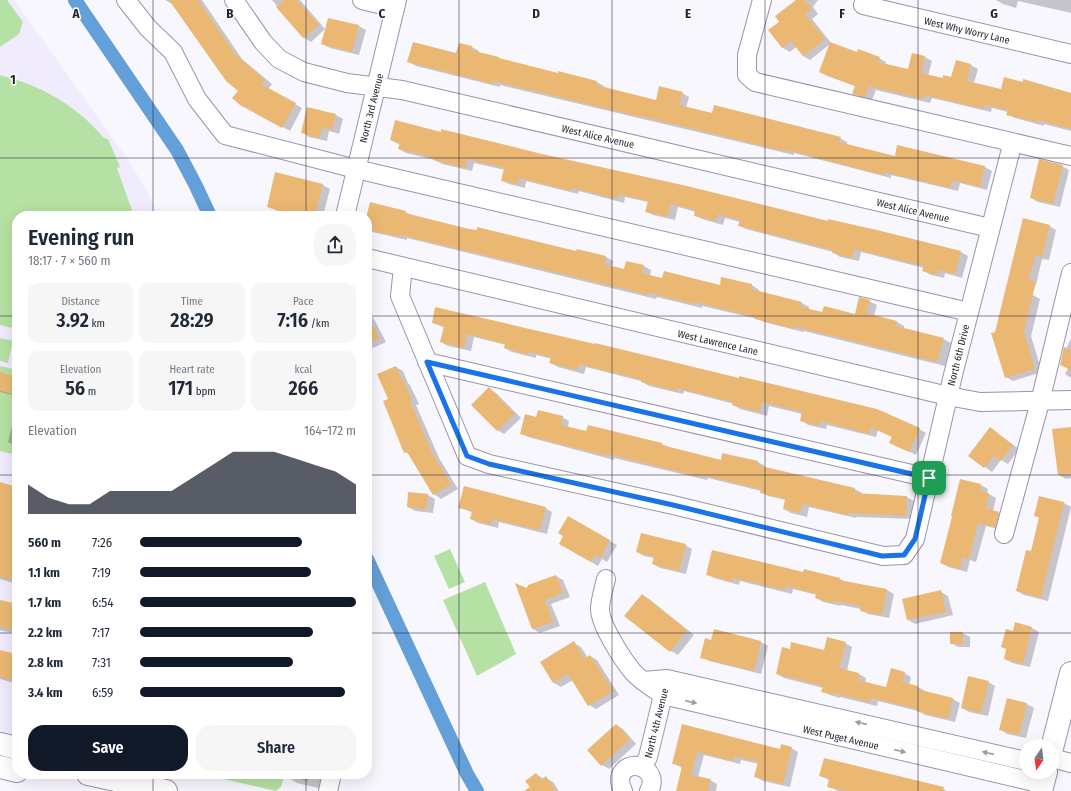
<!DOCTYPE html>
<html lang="en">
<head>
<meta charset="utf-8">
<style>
	body { margin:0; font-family:"Fira Sans Condensed",sans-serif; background:#f6f6f7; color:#1f2937; height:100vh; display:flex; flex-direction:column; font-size:15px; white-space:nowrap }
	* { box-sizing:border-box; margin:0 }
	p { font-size:13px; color:#747a83 }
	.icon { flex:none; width:22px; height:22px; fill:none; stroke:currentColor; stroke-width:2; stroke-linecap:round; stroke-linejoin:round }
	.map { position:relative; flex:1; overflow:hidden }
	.drawer { position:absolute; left:12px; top:211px; width:360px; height:568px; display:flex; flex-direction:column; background:#fff; border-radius:16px; box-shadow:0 4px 16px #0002 }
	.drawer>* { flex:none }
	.needle { width:26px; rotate:194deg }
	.buttons { position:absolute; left:1019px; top:739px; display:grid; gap:8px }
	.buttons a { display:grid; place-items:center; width:40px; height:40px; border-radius:50%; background:#fff; box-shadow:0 4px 16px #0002; font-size:20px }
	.pin { position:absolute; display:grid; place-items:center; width:34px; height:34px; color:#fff; margin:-17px; border-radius:8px; box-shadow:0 2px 6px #0006 }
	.round { display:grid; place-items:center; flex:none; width:42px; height:42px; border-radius:16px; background:#f6f6f7 }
	.overview { display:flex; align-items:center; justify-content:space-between; height:68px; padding:0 16px }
	h1 { font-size:22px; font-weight:600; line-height:30px }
	.stats { display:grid; grid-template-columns:repeat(3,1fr); gap:6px; height:68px; padding:4px 16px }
	.stats div { display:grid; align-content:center; border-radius:10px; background:#f6f6f7; text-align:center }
	.stats b { font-size:20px; font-weight:600 }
	.stats small { font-size:11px; font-weight:400 }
	.stats p { font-size:11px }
	.chart { height:112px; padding:8px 16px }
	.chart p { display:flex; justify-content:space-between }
	.chart svg { width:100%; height:72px; margin-top:4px; fill:#111827; opacity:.7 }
	.primary-button { display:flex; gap:8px; margin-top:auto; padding:8px 16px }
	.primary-button a { flex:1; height:46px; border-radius:16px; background:#111827; color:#fff; font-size:16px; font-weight:600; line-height:46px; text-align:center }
	.primary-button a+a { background:#f6f6f7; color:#1f2937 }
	ul { padding:0 16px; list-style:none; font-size:13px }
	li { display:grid; grid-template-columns:64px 48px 1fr; align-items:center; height:30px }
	li i { height:10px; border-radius:5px; background:#111827 }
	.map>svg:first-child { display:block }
	.built { fill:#f1ecfd }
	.green { fill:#b6e1a4 }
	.shadow { fill:#0003 }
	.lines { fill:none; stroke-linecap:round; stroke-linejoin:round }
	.canal { stroke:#639fd8; stroke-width:14 }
	.building { fill:#ebb873 }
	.minor-casing { stroke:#9b92b2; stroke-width:20 }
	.major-casing { stroke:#9b92b2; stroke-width:24 }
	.minor { stroke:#fff; stroke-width:18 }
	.major { stroke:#fff; stroke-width:22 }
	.oneway { fill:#9d9ca1 }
	.route-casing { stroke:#fff; stroke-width:8 }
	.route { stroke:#1a73e8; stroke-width:5 }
	.grid { fill:none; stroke:#26232f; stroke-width:1; stroke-opacity:0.55 }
	.labels { text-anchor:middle; stroke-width:3; stroke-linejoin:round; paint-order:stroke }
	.street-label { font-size:10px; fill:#26232f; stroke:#fff }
	.grid-label { font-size:13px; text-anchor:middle; font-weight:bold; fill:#26232f; stroke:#fff; stroke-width:3; stroke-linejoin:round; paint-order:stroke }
</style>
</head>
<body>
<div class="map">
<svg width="1071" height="791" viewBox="0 0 1071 791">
	<rect width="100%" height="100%" fill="#f9f7fe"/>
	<polygon class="built" points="0,0 14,0 131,164 149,195 158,216 17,216 17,742 0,738"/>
	<g class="green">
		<polygon points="0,0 7,0 23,22 19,34 0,47"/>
		<path d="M0,75C42,86 76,105 104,138L108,139L120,167L117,168L134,216H17V329L0,325Z"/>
		<polygon points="0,338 13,341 8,363 0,361"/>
		<polygon points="0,366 17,370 17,455 0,451"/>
		<polygon points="450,549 465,582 449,589 434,556"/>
		<polygon points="485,582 516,654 477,676 443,600"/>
		<polygon points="201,774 309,774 308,781 284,776 281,787 276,791"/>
	</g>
	<g class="shadow">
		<polygon points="165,0 202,0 242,59 272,84 268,89 302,108 290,131 240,104 239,91 172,4"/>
		<polygon points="272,0 300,0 325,29 311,42 303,37"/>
		<polygon points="798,0 818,0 813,7 818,14 812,19 832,44 857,53 879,58 886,62 885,65 908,70 925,57 932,61 928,76 943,80 952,78 971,65 978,69 974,83 1002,90 1071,94 1071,131 1044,124 1044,126 1015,118 1008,114 1008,112 992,108 991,112 932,98 930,103 876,90 872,100 860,97 853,93 855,86 827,76 820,72 830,44 810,60 803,56 796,47 790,52 783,48 769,30 780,22"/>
		<polygon points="996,0 1071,0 1071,13 1018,1 1016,8 1003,4"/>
		<polygon points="359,26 366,30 359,55 330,48 322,44"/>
		<polygon points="460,44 472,47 479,51 478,53 558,74 559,72 597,82 604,86 603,88 657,101 682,93 689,97 686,108 840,138 847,142 847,145 895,157 898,146 985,167 992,171 987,190 960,183 958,191 891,175 891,178 794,153 794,155 500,85 500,87 416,66 409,62 457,54"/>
		<polygon points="308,108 336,115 343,119 339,134 329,131 327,141 309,137 302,132"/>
		<polygon points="441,133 961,252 968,256 962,278 945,273 944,278 931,275 924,271 924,268 861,252 859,261 840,257 833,252 746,229 739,225 740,222 725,218 723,225 702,219 695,215 696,212 678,207 675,220 653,215 646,211 648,202 625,197 624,203 579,191 578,194 526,181 525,188 509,184 502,180 505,170 474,163 472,171 442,164 435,160 406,153 399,149 400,145 391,140"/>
		<polygon points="1062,166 1069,170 1060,207 1038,202 1031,198"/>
		<polygon points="276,174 323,185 330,189 323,216 277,216 278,211 268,207"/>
		<polygon points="405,212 413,216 468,230 577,252 606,257 613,261 612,267 625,270 644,266 651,270 650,276 663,279 720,286 752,285 759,290 759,292 802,303 809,307 809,310 823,313 855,315 869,301 877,305 874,316 897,322 904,326 904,329 943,339 951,343 945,366 804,331 803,332 764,322 758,319 702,306 702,308 657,297 656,299 407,238 407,240 372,232 367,229 367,218"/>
		<polygon points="1049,226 1056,230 1049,260 1042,259 1036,285 1017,280"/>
		<polygon points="1033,295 1040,299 1031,336 1042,372 1013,381 1006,377 996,333"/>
		<polygon points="367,306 386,342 373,348 367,345"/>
		<polygon points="433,323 919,429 926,433 916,455 898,446 893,437 878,430 876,437 827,425 826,429 808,425 801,420 802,414 769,406 767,416 740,409 733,405 734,404 684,391 683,394 649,386 641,381 586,367 584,374 558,367 551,363 552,359 536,355 536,358 512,352 505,348 506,345 474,337 471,351 448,346 441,342 445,328"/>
		<polygon points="1071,339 1071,378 1065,374 1068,368 1066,349"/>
		<polygon points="396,367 403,371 408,383 410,385 419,404 416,405 439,458 458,489 441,499 434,494 409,454 405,452 389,400"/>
		<polygon points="0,374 17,378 17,396 0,392"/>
		<polygon points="489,389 496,393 521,418 504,434 497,430"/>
		<polygon points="17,407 17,447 8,442"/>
		<polygon points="562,417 569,421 568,427 587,432 662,444 670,448 722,461 723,454 758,462 765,466 764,468 855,489 862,493 861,495 907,497 914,501 913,519 856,517 856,518 809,507 807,517 791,513 784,509 786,500 768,496 761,492 761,491 708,478 707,480 614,458 614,460 528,437 521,433 537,418"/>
		<polygon points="990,428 1019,449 1008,464 1001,460 992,472 969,455"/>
		<polygon points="1071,428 1071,478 1066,479 1059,475"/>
		<polygon points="961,480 981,485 988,489 987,493 996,498 993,511 1006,517 1002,530 986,526 976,562 970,560 967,572 948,567 941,563"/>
		<polygon points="0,483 17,488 17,584 0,579"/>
		<polygon points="428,495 435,499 433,513 415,511 408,507"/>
		<polygon points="1040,497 1064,503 1071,507 1048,601 1024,595 1017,591 1032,552 1040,518 1035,516"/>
		<polygon points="460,507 545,508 552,512 547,534 499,522 498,528 478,523 471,519 473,513"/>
		<polygon points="568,517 617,545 607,562 602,559 598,566 560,544 565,536"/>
		<polygon points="685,545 692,549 686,574 660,568 653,564 654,558 644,556 637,552"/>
		<polygon points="804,573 839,578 845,582 887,590 894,594 889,618 868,614 861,610 861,609 841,605 841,606 823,602 816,598 817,595 793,589 792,594 740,581 739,585 714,578 707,574"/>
		<polygon points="556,576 563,580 570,597 551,604 560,626 540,633 533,629 517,585 527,589"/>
		<polygon points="941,592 948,596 953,615 915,624 908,620"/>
		<polygon points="642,595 649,599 694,635 678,655 671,651"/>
		<polygon points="0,601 17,605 17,634 0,630"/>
		<polygon points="1016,624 1032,628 1039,632 1030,667 1012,663 1005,659"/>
		<polygon points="962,633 970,637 970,647 958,647 951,643"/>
		<polygon points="712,641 761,642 768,646 761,674 709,661 702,657"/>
		<polygon points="574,643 581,647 588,658 590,656 597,660 619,695 596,709 589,705 573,680 561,687 554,683 542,663"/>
		<polygon points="845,643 852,647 847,671 859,674 866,678 865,683 887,689 904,673 911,677 909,685 918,687 925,691 924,692 953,699 960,703 955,722 925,715 918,711 878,701 877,706 840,697 840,698 830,695 823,691 823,688 784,678 777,674 790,650 824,651"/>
		<polygon points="0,651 17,655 17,684 0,679"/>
		<polygon points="988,682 995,686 988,716 969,712 962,708"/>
		<polygon points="1027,704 1034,708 1026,738 1007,734 1000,729"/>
		<polygon points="616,725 623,729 636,744 609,769 602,765"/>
		<polygon points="683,726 781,750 791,748 798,752 790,787 763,781 756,777 759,764 741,760 740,764 704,755 698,777 710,780 717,784 716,791 677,791 682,768 673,763"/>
		<polygon points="282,774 326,774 322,789 297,783"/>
		<polygon points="536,774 544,779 546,778 553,782 559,791 533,791"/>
		<polygon points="821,776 940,787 947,791 838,791 828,786 829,780"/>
	</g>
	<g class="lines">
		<g class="canal">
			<polyline points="75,0 177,150 196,186 210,216"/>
			<polyline points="367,559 467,774 477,791"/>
		</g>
	</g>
	<g class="building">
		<polygon points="169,0 198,0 235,54 265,80 261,84 296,103 282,128 240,105 232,98 238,91 226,81"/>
		<polygon points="284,0 297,0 319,25 303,38 276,7"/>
		<polygon points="796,0 805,0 812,9 805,14 825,39 803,56 791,41 782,48 768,30 779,22 775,16"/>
		<polygon points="328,18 359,25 352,52 321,44"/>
		<polygon points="413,42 456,53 459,43 472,46 471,50 499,57 499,58 558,73 558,71 597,81 596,85 656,100 659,86 683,92 679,105 712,113 714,105 841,137 839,142 895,156 897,145 985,166 980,187 952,180 950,188 884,172 883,175 787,150 787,152 640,116 640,117 493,81 493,84 407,62"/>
		<polygon points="830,42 857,52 858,49 880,57 878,62 908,69 912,53 925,56 921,73 943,78 943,75 951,77 956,60 971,64 967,81 1001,89 1004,77 1023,82 1023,79 1071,93 1071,129 1037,120 1037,122 1006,115 1008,110 985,105 984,109 925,95 923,99 869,86 865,97 852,94 855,86 819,72"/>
		<polygon points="307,107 336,114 332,130 322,128 319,138 301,133"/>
		<polygon points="395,120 441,132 441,129 542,154 687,186 828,221 828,219 877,230 961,251 955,274 938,270 937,275 922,271 924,266 854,249 852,258 832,253 833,250 738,226 740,220 718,214 716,221 694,216 695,210 671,204 667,217 645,212 648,201 618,194 617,199 572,188 571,191 519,178 518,184 501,181 504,168 467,159 465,168 433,160 434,158 398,149 400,143 390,140"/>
		<polygon points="1039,159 1063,165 1053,204 1030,198"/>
		<polygon points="275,172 323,184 315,216 276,216 277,210 267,207"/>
		<polygon points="370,202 406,211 405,213 469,229 477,230 477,227 576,251 577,249 606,256 604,264 624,269 626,261 644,265 642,273 662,278 664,271 720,285 721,277 752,284 751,289 802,302 801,307 822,312 824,306 855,314 859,297 870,300 866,313 897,321 896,326 944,338 937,362 796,327 795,329 755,319 755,317 695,302 694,304 649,293 649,295 400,235 399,237 367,229 367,214"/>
		<polygon points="1023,218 1050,225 1042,257 1035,255 1029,280 1036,282 1024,331 1035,369 1005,378 991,333 995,332"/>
		<polygon points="435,307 595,344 595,343 739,378 739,376 877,409 920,428 909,452 889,443 892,437 870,427 869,434 820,421 819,426 800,421 802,412 762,402 760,412 732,405 733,402 676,388 676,391 641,382 641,380 579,364 577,370 549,363 551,357 529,352 529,355 504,348 505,344 467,334 464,348 440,342 444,326 432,323"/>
		<polygon points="367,313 379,338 367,344"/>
		<polygon points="1064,347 1071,350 1071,370 1060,365"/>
		<polygon points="396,366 402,380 403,379 412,400 410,401 432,453 451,484 433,495 407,452 404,453 383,401 388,399 377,374"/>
		<polygon points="0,372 17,377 17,395 0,391"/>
		<polygon points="489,387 515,414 497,431 471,405"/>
		<polygon points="538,410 563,416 561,425 586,431 588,425 662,443 662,445 721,460 722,453 758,461 757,465 855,488 854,493 907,496 906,516 849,513 848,515 802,504 800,513 783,509 785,499 760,493 761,489 701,475 700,477 607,454 607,456 520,434 525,414 536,417"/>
		<polygon points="990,427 1013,445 1001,461 994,456 984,468 968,456"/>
		<polygon points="1071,427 1071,474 1058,475 1052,429"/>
		<polygon points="960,479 981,484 980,491 989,493 986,508 999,512 995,527 978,523 969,559 963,557 960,569 940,563 952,517 951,516"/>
		<polygon points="0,482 17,487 17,581 0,577"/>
		<polygon points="464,486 546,507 540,530 492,519 491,525 470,519 472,511 458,508"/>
		<polygon points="408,492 428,494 426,510 407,507"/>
		<polygon points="1039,496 1064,502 1041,598 1016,591 1026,550 1031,551 1039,517 1034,516"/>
		<polygon points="568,516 610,540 600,558 595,555 591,562 559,544 563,536 558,533"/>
		<polygon points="641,533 686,544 679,571 652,564 654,557 636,552"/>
		<polygon points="712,550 803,572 804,569 840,578 839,580 887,589 882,615 860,611 861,606 834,601 833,603 815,598 816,594 786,586 785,590 733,578 732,582 706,575"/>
		<polygon points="556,575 563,593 545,600 553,622 532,629 515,583 527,588 528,585"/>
		<polygon points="941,590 946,612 907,620 902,599"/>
		<polygon points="642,594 687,630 670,652 624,616"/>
		<polygon points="0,600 17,604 17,631 0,627"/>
		<polygon points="1015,622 1032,627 1023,664 1004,659 1006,649 1001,647 1006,629 1013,631"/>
		<polygon points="714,629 761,641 754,671 700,658 705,638 711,640"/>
		<rect x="950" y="632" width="13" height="12"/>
		<polygon points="827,637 846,642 839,668 859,673 858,680 886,687 891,668 905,672 902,682 918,686 917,689 953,698 948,719 916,711 917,709 871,698 870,702 833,693 833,695 821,692 823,686 776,674 782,647 790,649 791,642 824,650"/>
		<polygon points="574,641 584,659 590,655 613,691 588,706 568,674 553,683 540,662"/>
		<polygon points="0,650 17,654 17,681 0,677"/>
		<polygon points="968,676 989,681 981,713 961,708"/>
		<polygon points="1007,698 1027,703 1019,735 999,730"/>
		<polygon points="616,724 630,739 601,766 587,750"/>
		<polygon points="682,724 780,749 781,744 792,747 783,784 754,777 758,762 734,756 733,761 697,752 691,775 711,779 708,791 676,791 682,766 672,764"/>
		<polygon points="824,758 944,787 943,791 844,791 827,787 829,779 819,776"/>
		<polygon points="536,773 541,780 546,776 556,791 524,791 530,787 525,781"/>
	</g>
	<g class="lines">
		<g class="minor-casing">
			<g id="minor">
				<polyline points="126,0 148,28 173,52 197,99 225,135 356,169 969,312"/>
				<polyline points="234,0 263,42 279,59 304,72 347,83 402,90 990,228"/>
				<polyline points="362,0 395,8"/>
				<polyline points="762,0 747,55 747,75 755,82 1071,156"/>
				<polyline points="863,5 1071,54"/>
				<polyline points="345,216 397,0"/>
				<polyline points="367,258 948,396 980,402 1071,400"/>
				<polyline points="403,267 400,296 467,456 489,464 673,505 883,556 904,555 915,539 953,375 1010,153"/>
				<polyline points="427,362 929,478"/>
				<polyline points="1004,534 1040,402 1071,273"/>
				<path d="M606,579C604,588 600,600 600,609C600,625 623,660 633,672C641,681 653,688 663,695L1043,784"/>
				<polyline points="643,681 667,679 1026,761"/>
				<polyline points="1052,758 1071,763"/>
				<polyline points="643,767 648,757 666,683"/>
				<polyline points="328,791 332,774"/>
				<path d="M623,791C621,787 620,783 620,779C624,755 662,767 649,791"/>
			</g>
		</g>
		<g class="major-casing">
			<g id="major">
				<polyline points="0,744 17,748"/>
				<polyline points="1052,748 1071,673"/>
				<polyline points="0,767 17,771"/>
				<polyline points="88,774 166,791"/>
				<polyline points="1041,791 1046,772"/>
			</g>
		</g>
		<use href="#minor" class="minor"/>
		<use href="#major" class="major"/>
	</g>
	<defs><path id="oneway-solid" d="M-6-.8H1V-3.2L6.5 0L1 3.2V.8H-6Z"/></defs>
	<g class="oneway">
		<use href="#oneway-solid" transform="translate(691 702) rotate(13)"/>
		<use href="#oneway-solid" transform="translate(861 723) rotate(-167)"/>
		<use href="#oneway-solid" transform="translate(900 751) rotate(13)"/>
		<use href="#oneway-solid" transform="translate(988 753) rotate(-167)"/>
	</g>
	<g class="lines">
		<g class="route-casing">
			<polygon id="route" points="427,362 929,478 915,539 904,555 882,556 673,505 489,464 467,456"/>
		</g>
		<use href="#route" class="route"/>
	</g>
	<path class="grid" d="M153,0V216M306,0V216M459,0V791M612,0V791M765,0V791M918,0V791M0,158H1071M0,316H17M367,316H1071M0,475H17M367,475H1071M0,633H17M367,633H1071M153,774V791M306,774V791"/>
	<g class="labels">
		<g class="street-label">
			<text transform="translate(967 30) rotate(13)" y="4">West Why Worry Lane</text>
			<text transform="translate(371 108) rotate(-76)" y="4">North 3rd Avenue</text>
			<text transform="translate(598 136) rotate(13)" y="4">West Alice Avenue</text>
			<text transform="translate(913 210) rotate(13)" y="4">West Alice Avenue</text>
			<text transform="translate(718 342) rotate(13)" y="4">West Lawrence Lane</text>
			<text transform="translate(958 355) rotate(-76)" y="4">North 6th Drive</text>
			<text transform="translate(656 723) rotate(-76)" y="4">North 4th Avenue</text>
			<text transform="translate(841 737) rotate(13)" y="4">West Puget Avenue</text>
		</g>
	</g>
	<g class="grid-label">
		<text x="76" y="18">A</text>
		<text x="230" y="18">B</text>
		<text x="382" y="18">C</text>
		<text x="536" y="18">D</text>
		<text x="688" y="18">E</text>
		<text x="842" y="18">F</text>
		<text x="994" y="18">G</text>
		<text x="13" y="84">1</text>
	</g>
</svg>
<div class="buttons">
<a><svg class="needle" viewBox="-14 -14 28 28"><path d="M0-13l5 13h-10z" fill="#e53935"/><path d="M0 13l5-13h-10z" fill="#747a83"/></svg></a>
</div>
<div class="pin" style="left:929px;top:478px;background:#1e9e55"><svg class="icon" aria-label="arrive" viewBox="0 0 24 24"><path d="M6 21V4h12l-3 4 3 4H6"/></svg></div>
<section class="drawer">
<div class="overview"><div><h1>Evening run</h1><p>18:17 · 7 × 560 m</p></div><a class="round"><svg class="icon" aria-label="share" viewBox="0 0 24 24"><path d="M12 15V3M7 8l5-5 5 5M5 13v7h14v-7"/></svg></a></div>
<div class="stats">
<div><p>Distance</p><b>3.92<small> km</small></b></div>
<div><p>Time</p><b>28:29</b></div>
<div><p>Pace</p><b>7:16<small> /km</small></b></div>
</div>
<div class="stats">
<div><p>Elevation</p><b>56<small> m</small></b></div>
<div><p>Heart rate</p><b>171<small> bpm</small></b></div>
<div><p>kcal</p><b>266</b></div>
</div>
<div class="chart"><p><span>Elevation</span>164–172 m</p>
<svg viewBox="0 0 160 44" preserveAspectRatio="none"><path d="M0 44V26L10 34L20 38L30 38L40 30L50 30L60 30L70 30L80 22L90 14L100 6L110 6L120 6L130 10L140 14L150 18L160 26V44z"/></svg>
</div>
<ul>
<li><b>560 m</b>7:26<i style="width:75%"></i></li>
<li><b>1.1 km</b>7:19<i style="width:79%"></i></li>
<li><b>1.7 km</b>6:54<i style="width:100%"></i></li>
<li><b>2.2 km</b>7:17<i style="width:80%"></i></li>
<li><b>2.8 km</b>7:31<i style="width:71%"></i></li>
<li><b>3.4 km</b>6:59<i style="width:95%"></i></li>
</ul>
<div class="primary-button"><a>Save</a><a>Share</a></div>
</section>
</div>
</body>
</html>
